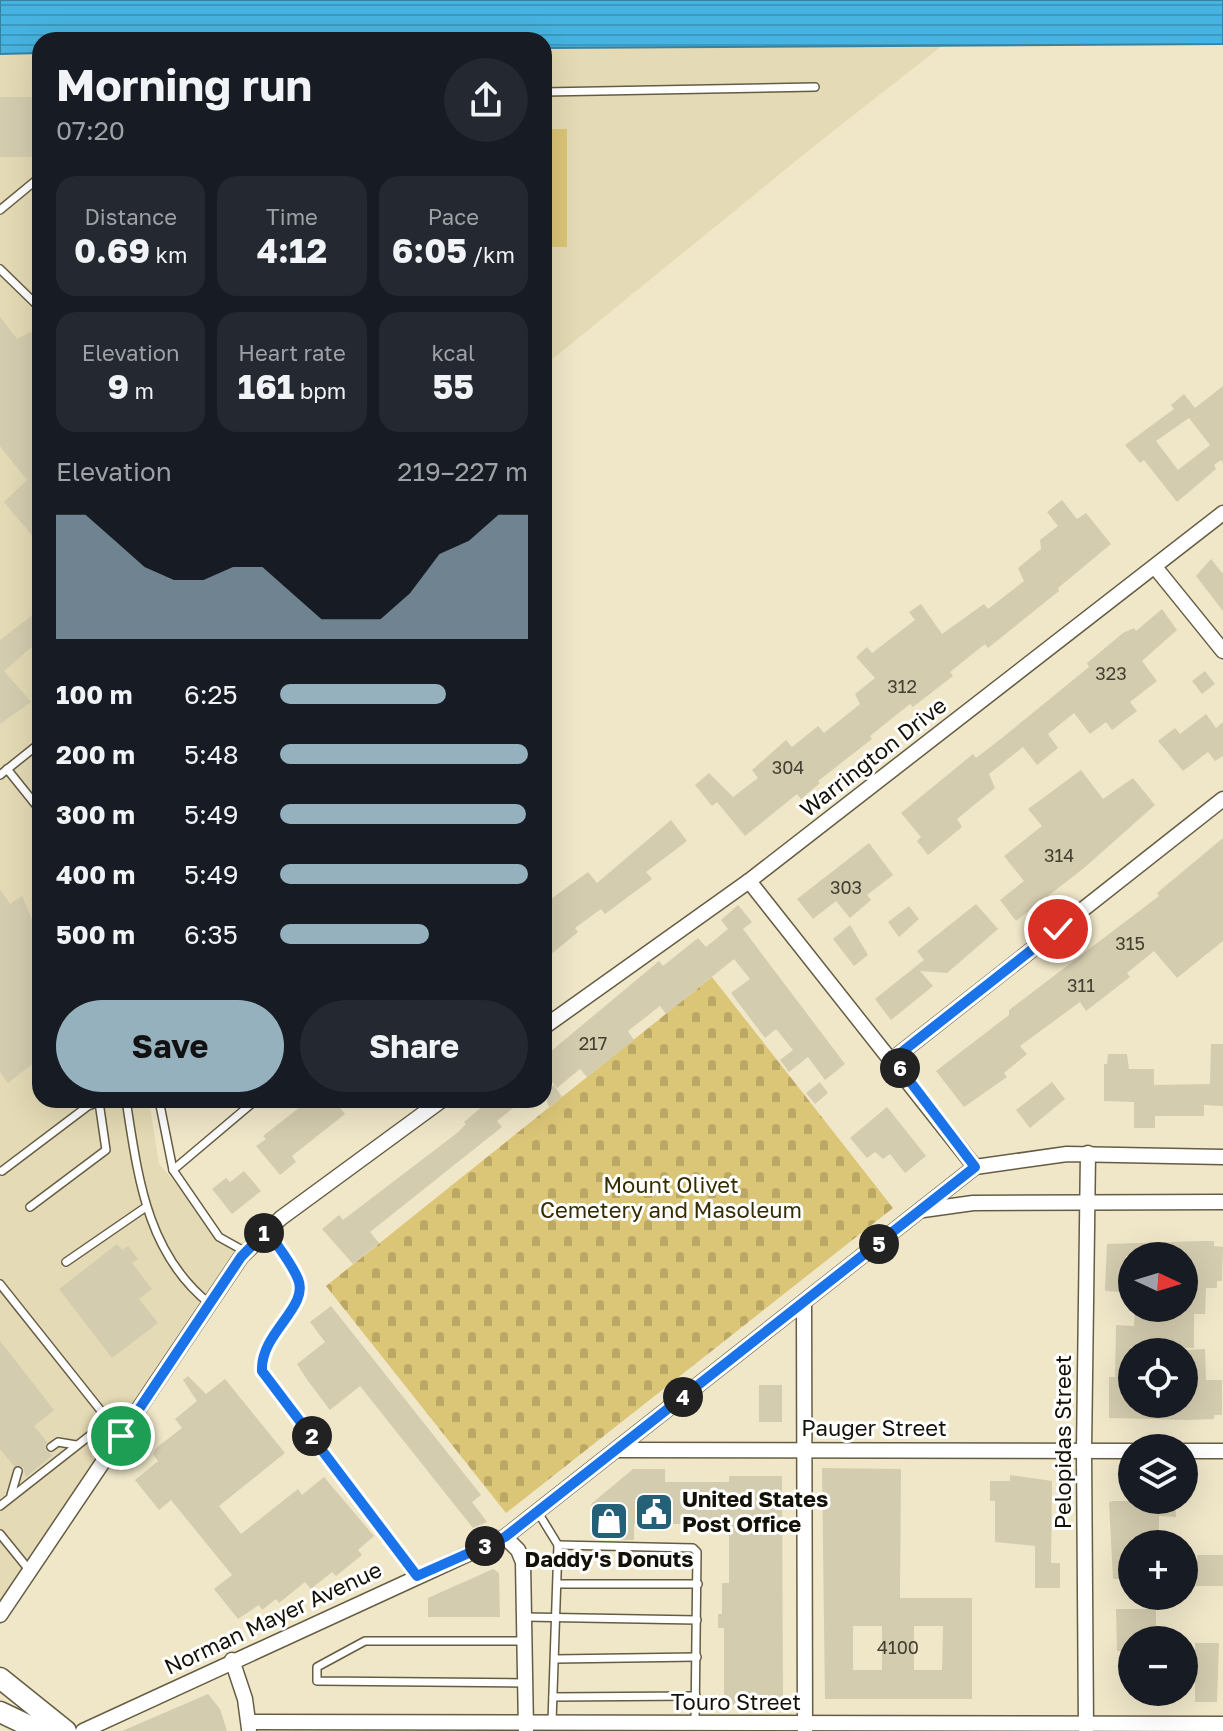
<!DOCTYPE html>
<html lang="en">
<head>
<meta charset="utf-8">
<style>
	body { margin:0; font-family:"Golos Text",sans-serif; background:#242831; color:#f1f3f6; height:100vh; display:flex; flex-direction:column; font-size:30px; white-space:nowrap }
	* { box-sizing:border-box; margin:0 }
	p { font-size:26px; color:#9ea1a6 }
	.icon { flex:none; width:44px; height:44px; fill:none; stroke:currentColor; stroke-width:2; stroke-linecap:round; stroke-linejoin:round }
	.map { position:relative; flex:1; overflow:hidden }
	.side { position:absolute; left:32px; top:32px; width:520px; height:1076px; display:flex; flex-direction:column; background:#171b24; border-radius:24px; box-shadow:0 8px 32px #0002 }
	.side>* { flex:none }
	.needle { width:52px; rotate:94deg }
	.tools { position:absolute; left:1118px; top:1242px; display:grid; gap:16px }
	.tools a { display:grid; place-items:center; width:80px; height:80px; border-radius:50%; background:#171b24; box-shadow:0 8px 32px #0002; font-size:40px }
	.pin { position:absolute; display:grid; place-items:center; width:68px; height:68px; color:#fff; margin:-34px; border:4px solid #fff; border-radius:50%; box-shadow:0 2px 8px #0007 }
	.km { position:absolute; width:40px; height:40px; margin:-20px; border-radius:50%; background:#222; color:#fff; font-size:22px; line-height:40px; text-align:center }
	.round { display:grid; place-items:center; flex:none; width:84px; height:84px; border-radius:42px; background:#242831 }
	.summary { display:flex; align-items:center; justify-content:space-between; height:136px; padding:0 24px }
	h1 { font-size:44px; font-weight:700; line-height:60px }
	.stats { display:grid; grid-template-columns:repeat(3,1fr); gap:12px; height:136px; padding:8px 24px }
	.stats div { display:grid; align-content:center; border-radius:20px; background:#242831; text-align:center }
	.stats b { font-size:34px; font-weight:700 }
	.stats small { font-size:22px; font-weight:400 }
	.stats p { font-size:22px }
	.chart { height:224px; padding:16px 24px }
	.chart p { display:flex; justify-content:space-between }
	.chart svg { width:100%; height:144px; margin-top:8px; fill:#95b1be; opacity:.7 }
	.cta { display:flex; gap:16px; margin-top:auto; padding:16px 24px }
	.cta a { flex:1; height:92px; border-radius:48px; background:#95b1be; color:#111; font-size:32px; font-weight:700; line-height:92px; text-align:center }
	.cta a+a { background:#242831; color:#f1f3f6 }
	ul { padding:0 24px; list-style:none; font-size:26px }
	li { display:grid; grid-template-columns:128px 96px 1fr; align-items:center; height:60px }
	li i { height:20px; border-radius:10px; background:#95b1be }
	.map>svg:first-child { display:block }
	.built { fill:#e4dab5 }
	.cemetery { fill:url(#cemetery-stones) }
	.green { fill:#dbc577 }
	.water { fill:url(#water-rules); stroke:#38829f; stroke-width:2 }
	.building { fill:#d4ccaf; fill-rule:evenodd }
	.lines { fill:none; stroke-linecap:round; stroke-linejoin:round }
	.lane-casing { stroke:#655d43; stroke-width:10 }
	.street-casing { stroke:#655d43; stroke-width:17 }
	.primary-casing { stroke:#655d43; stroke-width:23 }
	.lane { stroke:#fff; stroke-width:7 }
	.street { stroke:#fff; stroke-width:14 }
	.primary { stroke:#fff; stroke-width:20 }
	.route-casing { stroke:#fff; stroke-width:16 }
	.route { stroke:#1a73e8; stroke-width:10 }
	.labels { text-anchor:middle; stroke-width:6; stroke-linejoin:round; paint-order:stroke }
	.number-label { font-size:18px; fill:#444031 }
	.street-label { font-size:22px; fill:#141107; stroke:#fff }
	.park-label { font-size:22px; fill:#362c02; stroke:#fff }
	.poi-label { font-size:22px; font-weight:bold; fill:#141107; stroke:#fff; text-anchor:start }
</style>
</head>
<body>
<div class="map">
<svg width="1223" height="1731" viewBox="0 0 1223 1731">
	<defs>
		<pattern id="cemetery-stones" width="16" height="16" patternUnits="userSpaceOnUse" patternTransform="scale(2)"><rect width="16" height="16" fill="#dbc577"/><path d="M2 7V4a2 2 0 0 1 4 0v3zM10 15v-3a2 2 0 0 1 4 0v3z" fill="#bba865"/></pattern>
		<pattern id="water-rules" width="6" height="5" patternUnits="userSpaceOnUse" patternTransform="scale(2)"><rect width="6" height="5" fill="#47b3e0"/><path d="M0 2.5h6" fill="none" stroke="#3d99bf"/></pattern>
	</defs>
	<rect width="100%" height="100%" fill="#f0e7c9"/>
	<g class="built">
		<polygon points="943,45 818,143 544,366 544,48"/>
		<polygon points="0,54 40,54 40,760 33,765 40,775 40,1100 149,1100 159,1164 241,1257 0,1615"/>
	</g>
	<polygon class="cemetery" points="712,977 893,1208 506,1513 326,1286"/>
	<rect class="green" x="544" y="129" width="23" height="118"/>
	<polygon class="water" points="0,0 1223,0 1223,44 544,48 544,40 40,40 40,53 0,54"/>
	<g class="building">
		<rect x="0" y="97" width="40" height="60"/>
		<polygon points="0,317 17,339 30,332 40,339 40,545 4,502 27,480 0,446"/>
		<path d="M1223,386V463L1221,460L1214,465L1216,469L1177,502L1144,460L1140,463L1125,445L1174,409L1171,405L1184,394L1195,408ZM1189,418L1210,445L1178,470L1156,441Z"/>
		<polygon points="1062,500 1077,519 1086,513 1111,544 1058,588 1059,591 988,648 985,644 950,672 953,676 913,707 910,704 870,736 872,739 818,781 820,783 801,799 797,794 745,836 717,802 712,806 695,785 709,773 733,797 758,778 752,770 786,740 792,747 818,726 824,733 860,704 855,694 875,678 856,657 867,647 872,653 915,620 909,612 921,604 942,634 984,604 988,609 1024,581 1018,568 1041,549 1040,540 1058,526 1047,512"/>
		<polygon points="1211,559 1223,574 1223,611 1196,576"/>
		<polygon points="40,609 40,640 4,671 31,702 0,724 0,640"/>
		<polygon points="1162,609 1177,630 1142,661 1157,681 1130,702 1137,711 1112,730 1106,722 1090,734 1074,713 1048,734 1058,748 1037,765 1023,747 989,774 995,788 957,819 962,827 928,855 917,841 921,837 901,813 973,754 976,758 1002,738 1089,667 1087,663 1123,633 1134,628 1136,631"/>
		<polygon points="1205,671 1215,684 1202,694 1192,681"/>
		<polygon points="1206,714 1216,728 1223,722 1223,756 1215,761 1208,752 1183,771 1158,741 1175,728 1180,734"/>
		<polygon points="1081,770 1103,799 1133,778 1155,805 1084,868 1016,921 1000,900 1024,881 1004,856 1042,826 1028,809"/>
		<polygon points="671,820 687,841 646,872 652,879 605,914 601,909 575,928 578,932 544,960 544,904 588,872 597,883"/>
		<polygon points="1223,838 1223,941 1177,978 1154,951 1127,973 1130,977 1086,1011 1080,1002 1020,1046 1027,1054 1004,1073 1007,1077 964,1107 936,1071 1009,1015 1009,1010 1159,896 1157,893"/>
		<polygon points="869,843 893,875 867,895 871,900 850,918 836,901 813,919 797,899"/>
		<polygon points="0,889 10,904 22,896 40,938 40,1023 36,1027 40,1034 40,1058 8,1083 0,1072"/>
		<polygon points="976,904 998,929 947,973 920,971 933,986 891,1020 875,999 924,960 917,951"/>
		<polygon points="738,905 752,922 743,929 845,1064 825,1080 808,1057 789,1072 780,1060 793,1050 776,1029 765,1038 731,993 750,979 734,959 666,1014 660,1006 628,1031 634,1040 587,1077 580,1069 557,1088 544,1072 544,1057 659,961 663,966 698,938 706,947 728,929 721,920"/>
		<polygon points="909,906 919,919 899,937 888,922"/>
		<polygon points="850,925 868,955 854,966 833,939"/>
		<polygon points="1211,1044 1223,1044 1223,1106 1204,1105 1204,1116 1155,1116 1155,1128 1134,1128 1134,1102 1104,1101 1104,1064 1107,1064 1108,1054 1127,1054 1129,1069 1154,1069 1154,1085 1210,1084"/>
		<polygon points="820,1082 828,1093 815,1104 806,1093"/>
		<polygon points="1052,1082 1065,1099 1030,1128 1016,1110"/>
		<polygon points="554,1085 562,1097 549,1107 544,1093"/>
		<polygon points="309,1100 334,1100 345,1114 292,1156 296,1162 280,1175 256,1146 266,1139 263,1136"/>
		<polygon points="490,1100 523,1100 497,1121 502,1127 370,1232 379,1243 353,1264 322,1229 339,1215 343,1220 457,1133 466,1124 464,1122"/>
		<polygon points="887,1107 926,1156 905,1173 890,1154 883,1159 875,1152 867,1158 850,1138"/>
		<polygon points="244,1171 261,1191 232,1214 212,1189 226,1178 230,1182"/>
		<polygon points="1201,1241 1214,1241 1214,1246 1223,1247 1222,1281 1217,1281 1217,1288 1206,1288 1205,1314 1194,1314 1194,1348 1131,1347 1131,1404 1184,1404 1184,1350 1205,1349 1206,1380 1222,1380 1222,1415 1214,1415 1214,1419 1188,1420 1109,1418 1109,1377 1115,1377 1116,1325 1134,1326 1135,1308 1184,1308 1184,1256 1126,1256 1125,1292 1105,1291 1107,1244"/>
		<polygon points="117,1244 122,1250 128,1246 138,1259 132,1263 152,1289 139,1299 158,1323 112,1358 59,1289"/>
		<polygon points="331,1306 481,1495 472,1502 487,1522 473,1528 360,1386 330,1410 308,1381 297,1364 325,1342 310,1322"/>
		<polygon points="0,1341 54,1410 34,1426 47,1442 45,1450 53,1455 26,1477 23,1467 14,1466 0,1449"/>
		<polygon points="188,1376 206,1394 225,1379 285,1453 219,1506 241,1534 298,1489 302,1495 324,1477 374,1536 358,1550 362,1555 336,1576 332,1572 311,1589 305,1582 279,1603 276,1599 262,1610 259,1605 238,1619 214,1589 232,1575 171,1500 159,1510 135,1480 158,1461 153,1454 156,1448 182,1428 175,1419 197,1401 183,1380"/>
		<rect x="759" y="1385" width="23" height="37"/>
		<path d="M822,1468L901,1469L900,1598H972V1699H825ZM853,1626H882V1670H853ZM914,1626H943L942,1670H914Z"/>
		<polygon points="633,1469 665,1469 665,1482 729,1482 729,1476 782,1476 783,1705 724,1705 724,1628 718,1628 718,1614 722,1614 722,1583 729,1583 729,1524 634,1524 634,1540 596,1539 596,1515 591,1504"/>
		<polygon points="1010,1475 1052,1481 1051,1563 1060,1563 1060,1588 1035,1588 1035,1546 995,1542 995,1501 990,1501 990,1481 1010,1481"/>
		<polygon points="1113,1501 1175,1501 1176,1517 1159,1516 1159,1538 1132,1538 1132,1579 1113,1579 1109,1502"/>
		<polygon points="1197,1555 1223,1555 1223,1586 1196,1586 1196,1578 1184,1578 1184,1560 1197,1561"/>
		<polygon points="493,1569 499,1573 500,1617 428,1617 428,1598"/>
		<polygon points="1116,1609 1156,1609 1156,1640 1132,1640 1132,1651 1117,1651"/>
		<polygon points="1195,1643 1219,1643 1217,1702 1195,1702"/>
		<polygon points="208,1694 220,1709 227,1731 122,1731"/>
	</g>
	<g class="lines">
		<g class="lane-casing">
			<g id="lane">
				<polyline points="544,92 815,87"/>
				<polyline points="0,210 40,177"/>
				<polyline points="0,269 40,308"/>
				<polyline points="7,769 40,810"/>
				<polyline points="0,775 40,743"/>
				<path d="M126,1100C138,1176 146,1253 210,1304"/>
				<polyline points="159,1100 173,1170 219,1237 246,1252"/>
				<polyline points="173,1170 256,1100"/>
				<polyline points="2,1171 88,1106 101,1101"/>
				<polyline points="30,1207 106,1150 99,1102"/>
				<path d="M268,1232C277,1247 293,1264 299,1280C309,1308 260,1333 262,1371L417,1576"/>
				<polyline points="66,1262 146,1207"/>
				<polyline points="0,1284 121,1436"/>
				<polyline points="51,1447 58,1442 76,1445"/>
				<polyline points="11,1495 18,1471"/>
				<polyline points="0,1506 107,1422"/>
				<polyline points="539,1514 558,1545 552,1722"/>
				<polyline points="0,1534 30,1571"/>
				<polyline points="558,1545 693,1548 697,1552 695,1724"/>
				<polyline points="558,1584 698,1584"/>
				<polyline points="525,1617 697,1620"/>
				<polyline points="525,1641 365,1641 317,1667 317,1681 525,1683"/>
				<polyline points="555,1659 697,1657"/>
				<polyline points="553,1697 696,1696"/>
			</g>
		</g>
		<g class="street-casing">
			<g id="street">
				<polyline points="1155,567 1223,651"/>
				<polyline points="749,881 975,1167"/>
				<polyline points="544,1027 749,881 1223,513"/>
				<polyline points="893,1059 1223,799"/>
				<polyline points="975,1167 1067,1154 1223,1157"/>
				<polyline points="923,1210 973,1203 1223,1202"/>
				<polyline points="804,1302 805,1731"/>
				<polyline points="617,1450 1132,1451"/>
				<polyline points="1184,1451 1223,1451"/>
				<polyline points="505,1537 518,1550 523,1562 526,1730"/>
				<polyline points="0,1615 241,1257 281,1218 442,1100"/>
				<polyline points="232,1660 245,1699 249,1729"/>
				<polyline points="249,1722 1223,1724"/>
				<polyline points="1086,1729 1084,1451 1088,1153"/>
				<polyline points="83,1731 505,1537 975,1167"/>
			</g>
		</g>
		<g class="primary-casing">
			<g id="primary">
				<polyline points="0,1678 66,1731"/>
				<polyline points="0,1712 40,1731"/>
			</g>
		</g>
		<use href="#lane" class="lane"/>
		<use href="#street" class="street"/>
		<use href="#primary" class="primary"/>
	</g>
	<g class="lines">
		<g class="route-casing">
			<path id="route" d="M121,1436L241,1257L267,1230C277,1246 291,1262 298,1279C310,1307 260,1333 262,1371L417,1576L505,1537L975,1167L893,1059L1058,929"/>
		</g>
		<use href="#route" class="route"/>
	</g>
	<defs>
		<g id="civic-square" transform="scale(2)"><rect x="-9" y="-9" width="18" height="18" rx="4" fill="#256079" stroke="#fff"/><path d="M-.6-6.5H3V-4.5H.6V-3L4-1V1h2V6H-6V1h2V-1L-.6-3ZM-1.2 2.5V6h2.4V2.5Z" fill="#fff"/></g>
		<g id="shop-square" transform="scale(2)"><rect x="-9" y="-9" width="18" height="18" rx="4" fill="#256079" stroke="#fff"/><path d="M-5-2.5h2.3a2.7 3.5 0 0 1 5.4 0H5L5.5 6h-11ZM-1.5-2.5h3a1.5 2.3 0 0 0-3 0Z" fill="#fff"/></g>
	</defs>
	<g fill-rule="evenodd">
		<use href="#civic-square" x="654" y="1512"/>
		<use href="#shop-square" x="609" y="1521"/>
	</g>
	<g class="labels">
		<g class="number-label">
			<text x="1111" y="680">323</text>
			<text x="902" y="693">312</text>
			<text x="788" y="774">304</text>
			<text x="1059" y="862">314</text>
			<text x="846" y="894">303</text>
			<text x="1130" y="950">315</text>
			<text x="1081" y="992">311</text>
			<text x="593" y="1050">217</text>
			<text x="898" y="1654">4100</text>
		</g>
		<g class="street-label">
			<text transform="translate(873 757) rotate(-38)" y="8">Warrington Drive</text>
			<text x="874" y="1436">Pauger Street</text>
			<text transform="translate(1063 1442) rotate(-90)" y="8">Pelopidas Street</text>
			<text transform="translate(273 1618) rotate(-25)" y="8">Norman Mayer Avenue</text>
			<text x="736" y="1710">Touro Street</text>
		</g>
		<g class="park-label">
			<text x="671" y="1193">Mount Olivet<tspan x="671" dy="25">Cemetery and Masoleum</tspan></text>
		</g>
		<g class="poi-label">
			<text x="682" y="1507">United States<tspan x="682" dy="25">Post Office</tspan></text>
			<text x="609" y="1567" text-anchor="middle">Daddy's Donuts</text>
		</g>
	</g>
</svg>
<div class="tools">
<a><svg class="needle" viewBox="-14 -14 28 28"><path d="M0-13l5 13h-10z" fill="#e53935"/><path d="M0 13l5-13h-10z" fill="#9ea1a6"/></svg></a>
<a><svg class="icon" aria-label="locate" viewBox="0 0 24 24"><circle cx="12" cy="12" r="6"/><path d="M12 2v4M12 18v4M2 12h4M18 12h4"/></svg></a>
<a><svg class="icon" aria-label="layers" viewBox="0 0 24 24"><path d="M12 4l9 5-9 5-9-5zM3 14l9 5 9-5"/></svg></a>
<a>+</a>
<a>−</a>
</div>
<div class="pin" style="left:121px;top:1436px;background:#1e9e55"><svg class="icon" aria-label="arrive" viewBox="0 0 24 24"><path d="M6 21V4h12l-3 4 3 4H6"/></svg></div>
<div class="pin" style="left:1058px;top:929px;background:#d93025"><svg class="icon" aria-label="check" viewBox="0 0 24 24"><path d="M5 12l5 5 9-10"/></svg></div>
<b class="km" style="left:264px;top:1233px">1</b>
<b class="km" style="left:312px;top:1436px">2</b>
<b class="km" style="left:485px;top:1546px">3</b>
<b class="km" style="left:683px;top:1397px">4</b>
<b class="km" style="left:879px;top:1244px">5</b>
<b class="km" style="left:900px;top:1068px">6</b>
<section class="side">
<div class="summary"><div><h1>Morning run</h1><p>07:20</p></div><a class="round"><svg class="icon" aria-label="share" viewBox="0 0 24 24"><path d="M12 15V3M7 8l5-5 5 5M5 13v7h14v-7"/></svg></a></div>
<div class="stats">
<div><p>Distance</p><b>0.69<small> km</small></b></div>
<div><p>Time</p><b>4:12</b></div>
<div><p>Pace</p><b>6:05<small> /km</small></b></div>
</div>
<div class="stats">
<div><p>Elevation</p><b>9<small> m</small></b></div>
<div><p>Heart rate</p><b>161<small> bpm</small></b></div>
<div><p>kcal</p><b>55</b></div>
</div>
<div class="chart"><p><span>Elevation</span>219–227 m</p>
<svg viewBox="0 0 160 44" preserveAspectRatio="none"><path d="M0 44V6L10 6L20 14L30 22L40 26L50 26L60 22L70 22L80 30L90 38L100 38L110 38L120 30L130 18L140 14L150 6L160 6V44z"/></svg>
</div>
<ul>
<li><b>100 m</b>6:25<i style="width:67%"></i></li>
<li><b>200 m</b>5:48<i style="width:100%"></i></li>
<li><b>300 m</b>5:49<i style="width:99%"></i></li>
<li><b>400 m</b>5:49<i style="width:100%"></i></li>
<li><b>500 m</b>6:35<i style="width:60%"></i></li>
</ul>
<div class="cta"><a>Save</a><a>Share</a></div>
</section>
</div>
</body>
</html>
